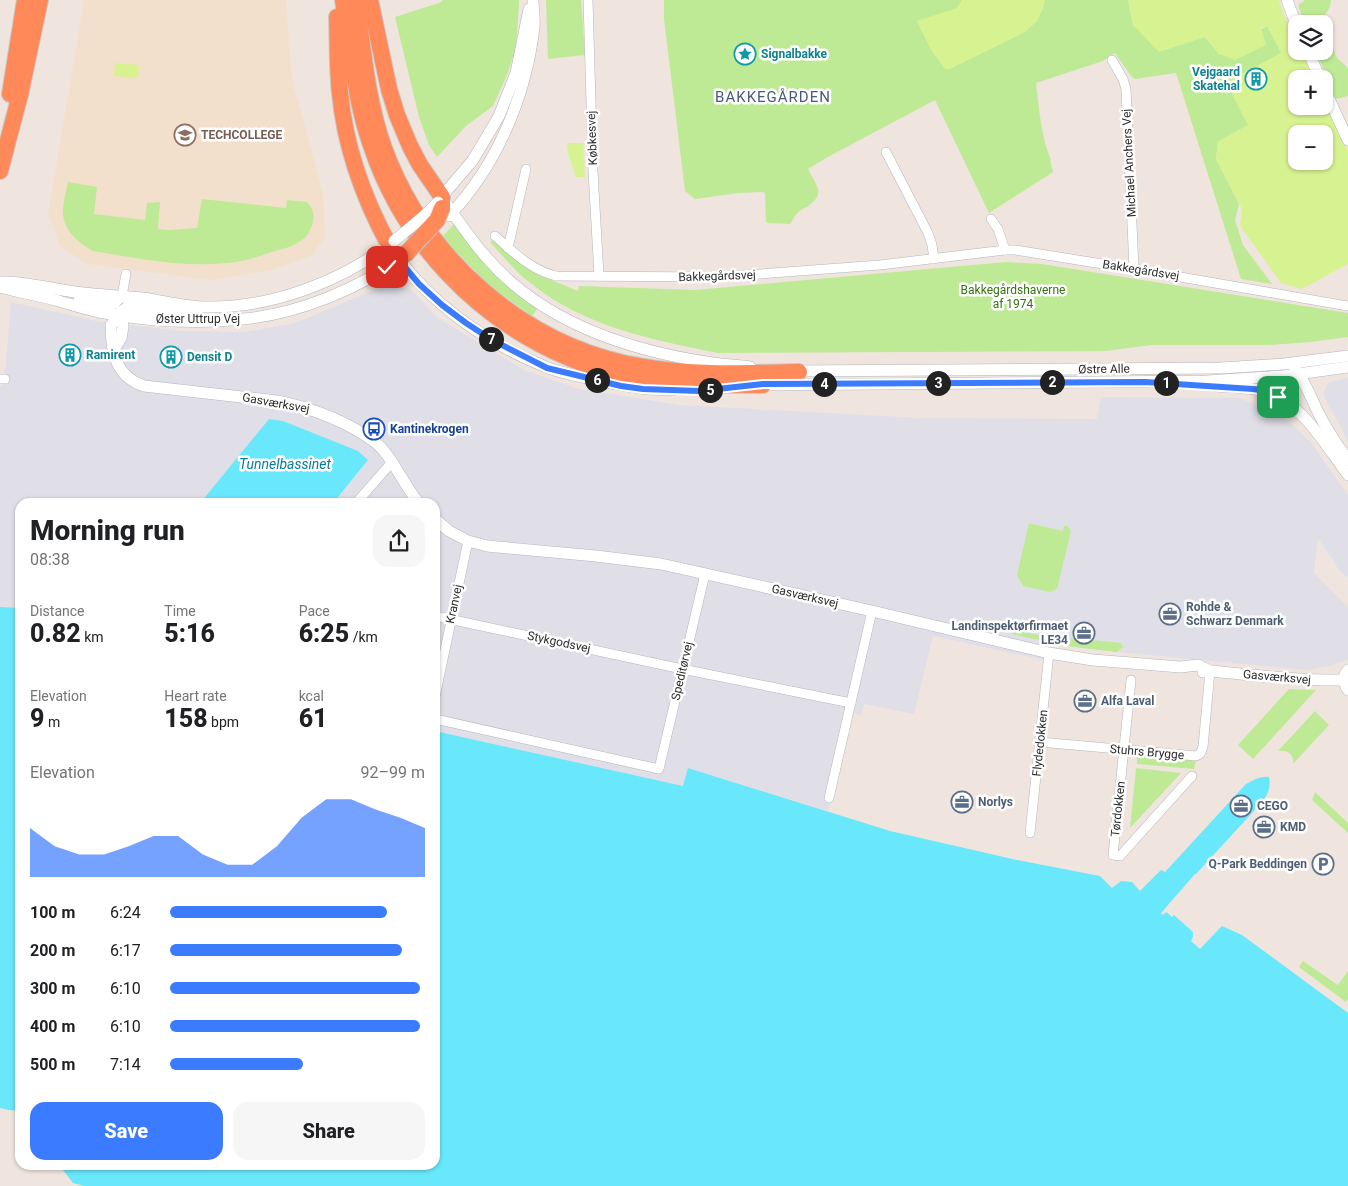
<!DOCTYPE html>
<html lang="en">
<head>
<meta charset="utf-8">
<style>
	body { margin:0; font-family:Roboto,sans-serif; background:#f6f6f6; color:#202124; height:100vh; display:flex; flex-direction:column; font-size:19px; white-space:nowrap }
	* { box-sizing:border-box; margin:0 }
	p { font-size:16px; color:#757577 }
	.icon { flex:none; width:28px; height:28px; fill:none; stroke:currentColor; stroke-width:2; stroke-linecap:round; stroke-linejoin:round }
	.map { position:relative; flex:1; overflow:hidden }
	.drawer { position:absolute; left:15px; top:498px; width:425px; height:672px; display:flex; flex-direction:column; background:#fff; border-radius:15px; box-shadow:0 1px 4px #0004 }
	.drawer>* { flex:none }
	.fabs { position:absolute; left:1288px; top:15px; display:grid; gap:10px }
	.fabs a { display:grid; place-items:center; width:45px; height:45px; border-radius:10px; background:#fff; box-shadow:0 1px 4px #0004; font-size:25px }
	.pin { position:absolute; display:grid; place-items:center; width:42px; height:42px; color:#fff; margin:-21px; border-radius:10px; box-shadow:0 2px 8px #0006 }
	.km { position:absolute; width:25px; height:25px; margin:-12px; border-radius:50%; background:#222; color:#fff; font-size:14px; line-height:25px; text-align:center }
	.round { display:grid; place-items:center; flex:none; width:52px; height:52px; border-radius:15px; background:#f6f6f6 }
	.head { display:flex; align-items:center; justify-content:space-between; height:85px; padding:0 15px }
	h1 { font-size:28px; font-weight:800; line-height:38px }
	.stats { display:grid; grid-template-columns:repeat(3,1fr); gap:8px; height:85px; padding:5px 15px }
	.stats div { display:grid; align-content:center }
	.stats b { font-size:25px; font-weight:800 }
	.stats small { font-size:14px; font-weight:400 }
	.stats p { font-size:14px }
	.chart { height:140px; padding:10px 15px }
	.chart p { display:flex; justify-content:space-between }
	.chart svg { width:100%; height:90px; margin-top:5px; fill:#3b7bff; opacity:.7 }
	.button { display:flex; gap:10px; margin-top:auto; padding:10px 15px }
	.button a { flex:1; height:58px; border-radius:15px; background:#3b7bff; color:#fff; font-size:20px; font-weight:800; line-height:58px; text-align:center }
	.button a+a { background:#f6f6f6; color:#202124 }
	ul { padding:0 15px; list-style:none; font-size:16px }
	li { display:grid; grid-template-columns:80px 60px 1fr; align-items:center; height:38px }
	li i { height:12px; border-radius:6px; background:#3b7bff }
	.map>svg:first-child { display:block }
	.industrial { fill:#e0dfe7 }
	.education { fill:#f2e0cc }
	.green { fill:#beea95 }
	.pitch { fill:#d7f290; fill-rule:evenodd }
	.water { fill:#68e8fa }
	.lines { fill:none; stroke-linecap:round; stroke-linejoin:round }
	.minor-casing { stroke:#b2b6c1; stroke-width:10 }
	.tertiary-casing { stroke:#b2b6c1; stroke-width:12 }
	.motorway-casing { stroke:#c8c8c8; stroke-width:18 }
	.minor { stroke:#fff; stroke-width:9 }
	.tertiary { stroke:#fff; stroke-width:11 }
	.motorway { stroke:#ff8959; stroke-width:16 }
	.tertiary-bridge-casing { stroke:#b2b6c1; stroke-width:12; stroke-linecap:butt }
	.motorway-bridge-casing { stroke:#c8c8c8; stroke-width:18; stroke-linecap:butt }
	.tertiary-bridge { stroke:#fff; stroke-width:11 }
	.motorway-bridge { stroke:#ff8959; stroke-width:16 }
	.route-casing { stroke:#fff; stroke-width:10 }
	.route { stroke:#3b7bff; stroke-width:6 }
	.labels { text-anchor:middle; stroke-width:5; stroke-linejoin:round; paint-order:stroke }
	.culture-label { font-size:12px; font-weight:bold; fill:#0d838f; stroke:#fff; text-anchor:start }
	.education-label { font-size:12px; font-weight:bold; fill:#785e54; stroke:#fff; text-anchor:start }
	.street-label { font-size:12px; fill:#2c2c2c; stroke:#fff }
	.park-label { font-size:12px; fill:#357214; stroke:#fff }
	.transit-label { font-size:12px; font-weight:bold; fill:#164399; stroke:#fff; text-anchor:start }
	.service-label { font-size:12px; font-weight:bold; fill:#4e5e75; stroke:#fff; text-anchor:start }
	.water-label { font-size:14px; font-style:italic; fill:#037d9c; stroke:#fff }
	.quarter-label { font-size:15px; letter-spacing:1px; fill:#485a82; stroke:#fff }
</style>
</head>
<body>
<div class="map">
<svg width="1348" height="1186" viewBox="0 0 1348 1186">
	<rect width="100%" height="100%" fill="#efe5de"/>
	<g class="industrial">
		<polygon points="386,285 410,289 438,318 524,370 579,389 679,405 923,418 1097,419 1101,397 1240,398 1288,421 1310,441 1348,495 1348,578 1339,570 1318,538 1314,573 1348,607 1348,660 1330,666 1307,670 1117,652 1066,646 1046,642 1043,660 933,636 914,714 864,704 861,715 852,712 836,783 828,811 689,768 684,786 600,768 435,731 435,502 334,502 368,460 357,451 283,421 269,419 201,502 20,502 20,608 0,607 0,387 4,384 11,302 96,321 181,331 245,332 295,323"/>
		<polygon points="1348,378 1348,441 1323,394 1329,382"/>
	</g>
	<polygon class="education" points="84,0 286,0 292,79 323,192 325,237 312,256 272,270 211,280 87,264 60,246 48,214"/>
	<g class="green">
		<polygon points="443,0 519,0 519,3 516,48 507,75 493,106 466,126 437,157 429,145 419,117 395,17 439,3"/>
		<polygon points="546,0 581,0 585,55 548,59"/>
		<path d="M664,0H1128L1133,25L1205,37L1219,54L1267,26L1282,53L1227,82L1248,125L1218,142L1216,159L1239,204L1235,220L1243,245L1272,284L1241,279L1176,73L1135,79L1131,76L1115,53L1103,61L1036,83C1039,107 1041,138 1051,160L1050,161L1053,172L989,213L935,100L826,158L808,169C816,186 827,193 807,207C805,208 802,209 800,211C795,214 793,220 790,224L768,223L766,222L765,193L763,192L738,193L695,199L685,191L664,19Z"/>
		<polygon points="1305,0 1331,0 1330,7 1322,19 1322,24 1305,24 1298,5"/>
		<polygon points="1324,31 1329,38 1337,58 1348,68 1348,96 1336,99 1316,51 1324,51"/>
		<path d="M68,182L97,187L94,214L145,220L147,203L160,202L158,229L169,230L197,228L202,199L286,208L287,200L307,202C316,212 315,218 310,230C305,243 287,248 275,251C260,256 243,262 227,263C182,268 137,258 93,251C79,243 65,232 63,215C62,206 66,191 68,182Z"/>
		<polygon points="454,224 538,308 532,316 489,285 442,237"/>
		<path d="M493,240L539,275L578,291L579,286L695,290L1006,262L1042,264L1348,313V337L1311,342L1269,345H1151L1106,351L718,353C653,340 586,327 533,285C517,274 503,256 490,242Z"/>
		<polygon points="1029,523 1063,531 1064,526 1067,526 1071,531 1057,589 1050,592 1023,586 1017,575"/>
		<polygon points="1013,629 1070,643 1071,638 1122,643 1121,646 1124,646 1117,652 1066,646 1012,634"/>
		<polygon points="1289,689 1316,690 1253,759 1238,745"/>
		<path d="M1315,711L1329,725L1293,764C1294,754 1288,750 1278,751Z"/>
		<polygon points="1137,755 1196,761 1194,769 1137,764"/>
		<polygon points="1136,768 1181,773 1130,828"/>
		<polygon points="1315,792 1348,823 1348,833 1312,800"/>
		<polygon points="1303,961 1338,985 1348,971 1348,999 1346,1002 1299,967"/>
	</g>
	<g class="pitch">
		<polygon points="962,0 1045,0 1043,9 1037,21 1025,32 950,69 945,69 931,50 917,21 957,8"/>
		<path d="M1128,0H1279L1283,13L1296,39V51H1302L1314,79H1296V106H1324V100L1348,151V264L1302,289L1281,283L1240,226L1242,209L1216,159L1218,142L1248,125L1226,82L1281,53L1267,26L1261,28L1266,45L1235,60L1219,54L1205,37L1159,52L1133,25ZM1296,134H1324V161H1296Z"/>
		<polygon points="115,63 139,65 138,78 114,76"/>
		<polygon points="567,143 583,143 585,177 576,177 568,154"/>
	</g>
	<g class="water">
		<polygon points="269,419 283,421 358,451 368,460 334,502 201,502"/>
		<polygon points="0,607 20,608 20,1111 9,1110 0,1108"/>
		<path d="M435,731L683,786L688,768L890,831L1017,860L1100,876L1112,888L1121,881L1132,882L1140,891L1161,870L1165,872L1246,784C1253,781 1259,776 1269,777C1271,787 1268,794 1263,801L1196,874H1195L1161,913L1163,915L1166,912L1172,917L1174,915L1193,932V937L1191,941L1200,949L1222,926L1242,935L1348,1013V1186H84L73,1183L59,1165H435Z"/>
	</g>
	<g class="lines">
		<g class="minor-casing">
			<g id="minor">
				<polyline points="588,0 593,171 599,276"/>
				<polyline points="1112,60 1123,79 1126,89 1134,269"/>
				<polyline points="886,152 928,233 932,245 934,259"/>
				<polyline points="991,219 998,229 1005,250"/>
				<path d="M495,236C513,252 531,270 556,276L719,277L880,265L1005,250H1015L1134,269L1348,306"/>
				<polyline points="508,248 526,169"/>
				<polyline points="122,296 126,274"/>
				<polyline points="0,379 5,379"/>
				<polyline points="357,502 392,462"/>
				<polyline points="435,616 682,669 851,703"/>
				<polyline points="1131,680 1113,855 1120,856 1192,776"/>
				<polyline points="435,697 468,541"/>
				<polyline points="435,719 659,769 705,574"/>
				<polyline points="1040,742 1196,756 1200,754 1203,747 1210,671"/>
				<polyline points="829,798 872,611"/>
				<polyline points="1030,833 1049,653"/>
			</g>
		</g>
		<g class="tertiary-casing">
			<g id="tertiary">
				<polyline points="1287,0 1296,24"/>
				<polyline points="1308,51 1320,79"/>
				<polyline points="1324,88 1348,140"/>
				<path d="M442,197C456,218 470,239 487,258C543,323 630,351 713,363C725,365 738,365 750,367"/>
				<polyline points="438,201 473,160 499,116 516,73 529,9"/>
				<path d="M449,216C497,165 526,97 534,27C535,18 533,9 533,0"/>
				<path d="M389,245C426,301 484,342 546,367C557,372 570,374 582,377C602,381 622,386 642,388C652,390 662,389 672,390"/>
				<path d="M0,282C25,281 50,289 75,292C98,295 121,296 143,298C164,301 186,307 207,307C272,308 343,281 394,241"/>
				<path d="M0,287C18,292 37,295 55,300C70,304 84,309 99,312C145,321 196,324 243,319C297,314 360,289 403,256"/>
				<polyline points="79,300 113,304 122,296"/>
				<path d="M196,307L174,312L128,306L111,325C111,352 116,377 144,386L277,401C308,407 333,416 360,432C368,437 378,443 384,451C397,467 405,486 418,502"/>
				<polyline points="113,351 121,338 123,327 121,311"/>
				<path d="M1295,369C1306,383 1311,398 1319,414C1327,430 1337,445 1348,460"/>
				<polyline points="794,371 1221,368 1284,364 1348,356"/>
				<polyline points="756,385 1207,381 1283,376 1348,367"/>
				<path d="M1217,386C1231,387 1246,387 1260,390C1301,400 1324,443 1348,475"/>
				<polyline points="435,519 449,531 468,541 487,546 596,556 661,564 872,611 1049,653 1093,660 1131,663 1180,667 1198,665 1210,671"/>
				<path d="M1348,670C1343,676 1343,683 1348,690"/>
				<path d="M1203,672L1210,671C1255,675 1299,681 1344,680"/>
			</g>
		</g>
		<g class="motorway-casing">
			<g id="motorway">
				<path d="M343,0C351,49 355,101 372,148C404,242 476,318 567,357C585,365 605,372 624,376C671,385 716,385 763,385"/>
				<path d="M356,0C363,49 367,101 384,148C425,260 526,348 644,367C695,376 748,373 799,372"/>
				<polyline points="370,0 389,89 397,115 410,146 420,165 442,197 442,208"/>
				<path d="M337,17C338,42 337,68 340,93C345,146 364,199 389,245"/>
				<polyline points="10,94 25,0"/>
				<polyline points="0,171 20,95 40,0"/>
			</g>
		</g>
		<use href="#minor" class="minor"/>
		<use href="#tertiary" class="tertiary"/>
		<use href="#motorway" class="motorway"/>
		<g class="tertiary-bridge-casing">
			<polyline id="tertiary-bridge" points="394,241 424,216 438,202"/>
		</g>
		<g class="motorway-bridge-casing">
			<polyline id="motorway-bridge" points="405,255 437,220 442,208"/>
		</g>
		<use href="#tertiary-bridge" class="tertiary-bridge"/>
		<use href="#motorway-bridge" class="motorway-bridge"/>
	</g>
	<g class="lines">
		<g class="route-casing">
			<polyline id="route" points="387,267 399,260 419,284 442,305 466,323 492,340 547,368 621,386 643,389 699,391 763,384 1145,382 1253,389 1261,390 1278,397"/>
		</g>
		<use href="#route" class="route"/>
	</g>
	<defs>
		<g id="sight-ring" transform="scale(1.125)"><circle r="9.5" fill="#fff" stroke="#0f9aa8" stroke-width="1.5"/><path d="M0-6L1.8-2.2L6-1.7L2.9 1.2L3.7 5.4L0 3.3L-3.7 5.4L-2.9 1.2L-6-1.7L-1.8-2.2Z" fill="#0f9aa8"/></g>
		<g id="building-ring" transform="scale(1.125)"><circle r="9.5" fill="#fff" stroke="#0f9aa8" stroke-width="1.5"/><path d="M-4-6H4V6H1V3H-1V6H-4ZM-2.5-4.3h1.7v1.8h-1.7ZM.8-4.3h1.7v1.8H.8ZM-2.5-1h1.7V.8h-1.7ZM.8-1h1.7V.8H.8Z" fill="#0f9aa8"/></g>
		<g id="university-ring" transform="scale(1.125)"><circle r="9.5" fill="#fff" stroke="#8d6e63" stroke-width="1.5"/><path d="M0-5L7-2L0 1L-7-2ZM-4 1L0 2.5L4 1V4Q0 6-4 4Z" fill="#8d6e63"/></g>
		<g id="bus-ring" transform="scale(1.125)"><circle r="9.5" fill="#fff" stroke="#1a4fb4" stroke-width="1.5"/><path d="M-5-6H5V4H4V6H2V4H-2V6H-4V4H-5ZM-3.5-4V0h7V-4ZM-3.5 1.2v1.5H-2V1.2ZM2 1.2v1.5H3.5V1.2Z" fill="#1a4fb4"/></g>
		<g id="office-ring" transform="scale(1.125)"><circle r="9.5" fill="#fff" stroke="#5c6f8a" stroke-width="1.5"/><path d="M-6-3h4V-5.5h4V-3h4V5H-6ZM-1-4.5V-3h2v-1.5ZM-6 0V1H6V0Z" fill="#5c6f8a"/></g>
		<g id="parking-ring" transform="scale(1.125)"><circle r="9.5" fill="#fff" stroke="#5c6f8a" stroke-width="1.5"/><path d="M-3.5-5.5H1a3.5 3.5 0 0 1 0 7H-1V5.5H-3.5ZM-1-3.4V-.6H.8a1.4 1.4 0 0 0 0-2.8Z" fill="#5c6f8a"/></g>
	</defs>
	<g fill-rule="evenodd">
		<use href="#sight-ring" x="745" y="54"/>
		<use href="#building-ring" x="1256" y="79"/>
		<use href="#university-ring" x="185" y="135"/>
		<use href="#building-ring" x="70" y="355"/>
		<use href="#building-ring" x="171" y="357"/>
		<use href="#bus-ring" x="374" y="429"/>
		<use href="#office-ring" x="1170" y="614"/>
		<use href="#office-ring" x="1084" y="633"/>
		<use href="#office-ring" x="1085" y="701"/>
		<use href="#office-ring" x="962" y="802"/>
		<use href="#office-ring" x="1241" y="806"/>
		<use href="#office-ring" x="1264" y="827"/>
		<use href="#parking-ring" x="1323" y="864"/>
	</g>
	<g class="labels">
		<g class="culture-label">
			<text x="761" y="58">Signalbakke</text>
			<text x="1240" y="76" text-anchor="end">Vejgaard<tspan x="1240" dy="14">Skatehal</tspan></text>
			<text x="86" y="359">Ramirent</text>
			<text x="187" y="361">Densit D</text>
		</g>
		<g class="education-label">
			<text x="201" y="139">TECHCOLLEGE</text>
		</g>
		<g class="street-label">
			<text transform="translate(592 138) rotate(-92)" y="4">Købkesvej</text>
			<text transform="translate(1129 163) rotate(-93)" y="4">Michael Anchers Vej</text>
			<text transform="translate(1141 270) rotate(9)" y="4">Bakkegårdsvej</text>
			<text transform="translate(717 276) rotate(-2)" y="4">Bakkegårdsvej</text>
			<text x="198" y="323">Øster Uttrup Vej</text>
			<text transform="translate(1104 369) rotate(-1)" y="4">Østre Alle</text>
			<text transform="translate(276 403) rotate(10)" y="4">Gasværksvej</text>
			<text transform="translate(805 596) rotate(13)" y="4">Gasværksvej</text>
			<text transform="translate(454 604) rotate(-78)" y="4">Kranvej</text>
			<text transform="translate(559 642) rotate(12)" y="4">Stykgodsvej</text>
			<text transform="translate(682 671) rotate(-77)" y="4">Speditørvej</text>
			<text transform="translate(1277 677) rotate(5)" y="4">Gasværksvej</text>
			<text transform="translate(1040 743) rotate(-84)" y="4">Flydedokken</text>
			<text transform="translate(1147 752) rotate(5)" y="4">Stuhrs Brygge</text>
			<text transform="translate(1118 809) rotate(-84)" y="4">Tørdokken</text>
		</g>
		<g class="park-label">
			<text x="1013" y="294">Bakkegårdshaverne<tspan x="1013" dy="14">af 1974</tspan></text>
		</g>
		<g class="transit-label">
			<text x="390" y="433">Kantinekrogen</text>
		</g>
		<g class="service-label">
			<text x="1186" y="611">Rohde &amp;<tspan x="1186" dy="14">Schwarz Denmark</tspan></text>
			<text x="1068" y="630" text-anchor="end">Landinspektørfirmaet<tspan x="1068" dy="14">LE34</tspan></text>
			<text x="1101" y="705">Alfa Laval</text>
			<text x="978" y="806">Norlys</text>
			<text x="1257" y="810">CEGO</text>
			<text x="1280" y="831">KMD</text>
			<text x="1307" y="868" text-anchor="end">Q-Park Beddingen</text>
		</g>
		<g class="water-label">
			<text x="285" y="469">Tunnelbassinet</text>
		</g>
		<g class="quarter-label">
			<text x="773" y="102">BAKKEGÅRDEN</text>
		</g>
	</g>
</svg>
<div class="fabs">
<a><svg class="icon" aria-label="layers" viewBox="0 0 24 24"><path d="M12 4l9 5-9 5-9-5zM3 14l9 5 9-5"/></svg></a>
<a>+</a>
<a>−</a>
</div>
<div class="pin" style="left:1278px;top:397px;background:#1e9e55"><svg class="icon" aria-label="arrive" viewBox="0 0 24 24"><path d="M6 21V4h12l-3 4 3 4H6"/></svg></div>
<div class="pin" style="left:387px;top:267px;background:#d93025"><svg class="icon" aria-label="check" viewBox="0 0 24 24"><path d="M5 12l5 5 9-10"/></svg></div>
<b class="km" style="left:1166px;top:383px">1</b>
<b class="km" style="left:1052px;top:382px">2</b>
<b class="km" style="left:938px;top:383px">3</b>
<b class="km" style="left:824px;top:384px">4</b>
<b class="km" style="left:710px;top:390px">5</b>
<b class="km" style="left:597px;top:380px">6</b>
<b class="km" style="left:491px;top:339px">7</b>
<section class="drawer">
<div class="head"><div><h1>Morning run</h1><p>08:38</p></div><a class="round"><svg class="icon" aria-label="share" viewBox="0 0 24 24"><path d="M12 15V3M7 8l5-5 5 5M5 13v7h14v-7"/></svg></a></div>
<div class="stats">
<div><p>Distance</p><b>0.82<small> km</small></b></div>
<div><p>Time</p><b>5:16</b></div>
<div><p>Pace</p><b>6:25<small> /km</small></b></div>
</div>
<div class="stats">
<div><p>Elevation</p><b>9<small> m</small></b></div>
<div><p>Heart rate</p><b>158<small> bpm</small></b></div>
<div><p>kcal</p><b>61</b></div>
</div>
<div class="chart"><p><span>Elevation</span>92–99 m</p>
<svg viewBox="0 0 160 44" preserveAspectRatio="none"><path d="M0 44V20L10 29L20 33L30 33L40 29L50 24L60 24L70 33L80 38L90 38L100 29L110 15L120 6L130 6L140 11L150 15L160 20V44z"/></svg>
</div>
<ul>
<li><b>100 m</b>6:24<i style="width:85%"></i></li>
<li><b>200 m</b>6:17<i style="width:91%"></i></li>
<li><b>300 m</b>6:10<i style="width:98%"></i></li>
<li><b>400 m</b>6:10<i style="width:98%"></i></li>
<li><b>500 m</b>7:14<i style="width:52%"></i></li>
</ul>
<div class="button"><a>Save</a><a>Share</a></div>
</section>
</div>
</body>
</html>
